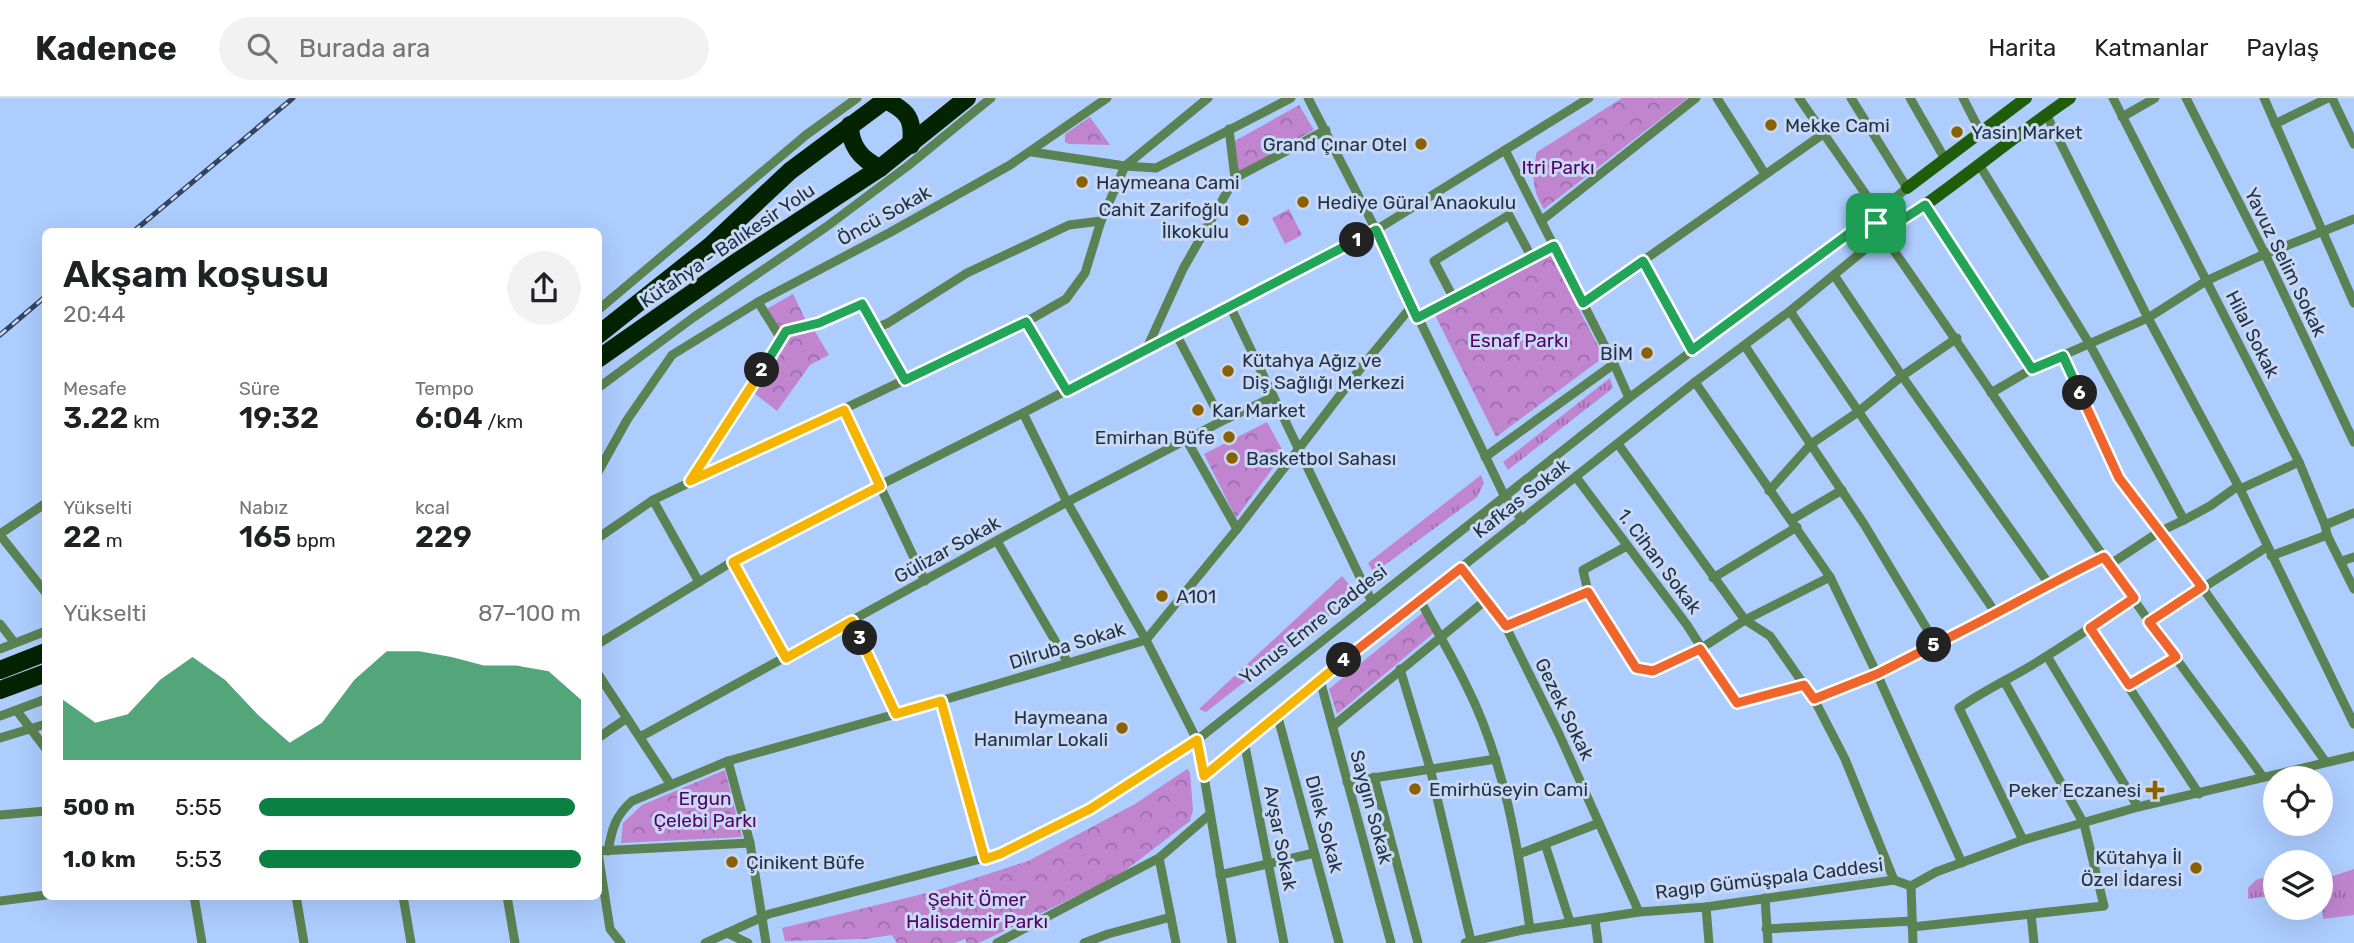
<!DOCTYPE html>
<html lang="tr">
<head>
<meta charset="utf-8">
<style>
	body { margin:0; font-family:Rubik,sans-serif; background:#f2f2f2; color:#202124; height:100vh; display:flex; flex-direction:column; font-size:26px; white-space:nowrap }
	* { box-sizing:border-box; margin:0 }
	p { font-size:23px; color:#757577 }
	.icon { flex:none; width:38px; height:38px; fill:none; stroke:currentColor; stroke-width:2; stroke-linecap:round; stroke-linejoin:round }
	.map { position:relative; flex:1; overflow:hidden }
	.sheet { position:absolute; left:42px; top:130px; width:560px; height:672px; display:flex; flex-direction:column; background:#fff; border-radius:10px; box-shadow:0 7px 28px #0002 }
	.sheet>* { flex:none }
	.buttons { position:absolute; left:2263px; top:668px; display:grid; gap:14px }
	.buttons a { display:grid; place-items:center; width:70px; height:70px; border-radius:50%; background:#fff; box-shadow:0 7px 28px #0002; font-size:35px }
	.pin { position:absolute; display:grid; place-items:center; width:60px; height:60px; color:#fff; margin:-30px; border-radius:14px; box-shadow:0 4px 10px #0006 }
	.km { position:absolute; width:35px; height:35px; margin:-18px; border-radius:50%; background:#222; color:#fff; font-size:19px; line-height:35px; text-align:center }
	.round { display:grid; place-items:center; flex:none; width:74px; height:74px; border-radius:37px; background:#f2f2f2 }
	.overview { display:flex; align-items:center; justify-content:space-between; height:119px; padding:0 21px }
	h1 { font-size:38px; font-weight:600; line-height:52px }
	.figures { display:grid; grid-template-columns:repeat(3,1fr); gap:10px; height:119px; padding:7px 21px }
	.figures div { display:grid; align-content:center }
	.figures b { font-size:30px; font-weight:600 }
	.figures small { font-size:19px; font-weight:400 }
	.figures p { font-size:19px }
	.chart { height:196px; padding:14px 21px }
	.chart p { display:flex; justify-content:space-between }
	.chart svg { width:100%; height:126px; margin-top:7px; fill:#0b8043; opacity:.7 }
	ul { padding:0 21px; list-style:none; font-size:23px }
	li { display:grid; grid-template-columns:112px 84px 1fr; align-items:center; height:52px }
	li i { height:18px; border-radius:9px; background:#0b8043 }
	header { display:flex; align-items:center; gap:42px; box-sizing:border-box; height:98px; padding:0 35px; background:#fff; border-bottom:2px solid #e0e0e0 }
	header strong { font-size:33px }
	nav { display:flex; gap:38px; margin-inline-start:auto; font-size:24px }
	.search { width:490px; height:63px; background:#f2f2f2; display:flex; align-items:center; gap:18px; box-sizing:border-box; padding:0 24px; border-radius:38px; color:#757577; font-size:26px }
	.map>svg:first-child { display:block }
	.grass { fill:url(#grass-tufts) }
	.park { fill:url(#park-crowns) }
	.garden { fill:#c185d0 }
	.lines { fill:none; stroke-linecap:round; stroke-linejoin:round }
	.street { stroke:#5b8252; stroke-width:9 }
	.secondary { stroke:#205d0a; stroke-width:12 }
	.highway { stroke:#042300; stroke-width:18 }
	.rail-casing { stroke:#324460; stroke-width:5 }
	.rail { stroke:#c9d9f3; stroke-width:2.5; stroke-dasharray:8; stroke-linecap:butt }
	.split-1-casing { stroke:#fff; stroke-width:14 }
	.split-2-casing { stroke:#fff; stroke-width:14 }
	.split-3-casing { stroke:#fff; stroke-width:14 }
	.split-4-casing { stroke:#fff; stroke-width:14 }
	.split-5-casing { stroke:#fff; stroke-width:14 }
	.split-6-casing { stroke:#fff; stroke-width:14 }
	.split-7-casing { stroke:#fff; stroke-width:14 }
	.split-1 { stroke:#22a559; stroke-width:9 }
	.split-2 { stroke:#22a559; stroke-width:9 }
	.split-3 { stroke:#f5b400; stroke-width:9 }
	.split-4 { stroke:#f5b400; stroke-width:9 }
	.split-5 { stroke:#f0652b; stroke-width:9 }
	.split-6 { stroke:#f0652b; stroke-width:9 }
	.split-7 { stroke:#22a559; stroke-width:9 }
	.poi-dot { fill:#8a6101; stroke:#c9d9f3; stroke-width:2.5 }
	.labels { text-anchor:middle; stroke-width:6; stroke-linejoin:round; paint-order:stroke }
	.poi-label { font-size:19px; fill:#213149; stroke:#c9d9f3; text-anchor:start }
	.park-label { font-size:19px; fill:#530064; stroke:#c9d9f3 }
	.street-label { font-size:19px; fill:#213149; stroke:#c9d9f3 }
</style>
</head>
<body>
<header>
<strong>Kadence</strong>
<div class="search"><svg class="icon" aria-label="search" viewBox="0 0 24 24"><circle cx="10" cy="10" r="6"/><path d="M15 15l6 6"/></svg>Burada ara</div>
<nav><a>Harita</a><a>Katmanlar</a><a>Paylaş</a></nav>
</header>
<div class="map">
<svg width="2354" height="845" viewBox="0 0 2354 845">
	<defs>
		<pattern id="grass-tufts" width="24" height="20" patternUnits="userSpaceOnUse" patternTransform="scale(1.75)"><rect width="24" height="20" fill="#c185d0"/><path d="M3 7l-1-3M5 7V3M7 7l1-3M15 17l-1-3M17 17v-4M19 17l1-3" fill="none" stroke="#9c6dab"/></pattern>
		<pattern id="park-crowns" width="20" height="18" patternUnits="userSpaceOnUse" patternTransform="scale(1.75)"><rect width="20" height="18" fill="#c185d0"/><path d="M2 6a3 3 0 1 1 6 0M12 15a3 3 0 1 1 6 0" fill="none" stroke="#9c6dab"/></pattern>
	</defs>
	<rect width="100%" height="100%" fill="#adcdff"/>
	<g class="grass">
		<polygon points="1610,280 1613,290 1508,372 1503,364"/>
		<polygon points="1481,377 1484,385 1477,399 1378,472 1372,472 1368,465"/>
		<polygon points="1342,478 1357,496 1206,614 1199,611"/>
		<polygon points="2354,771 2354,817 2323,821 2321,782"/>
		<polygon points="2272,777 2275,777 2275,797 2248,801 2248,790 2256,782"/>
	</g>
	<g class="park">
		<path d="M1622,0H1688L1544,111C1531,91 1532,76 1537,54Z"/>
		<polygon points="1299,7 1314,32 1237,75 1233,44"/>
		<polygon points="1090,19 1110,47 1069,46 1065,44 1065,36"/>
		<polygon points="1289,111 1302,137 1285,146 1272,120"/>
		<polygon points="1549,155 1604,259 1496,339 1434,215"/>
		<polygon points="793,196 808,227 780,234 765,212"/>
		<polygon points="813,230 829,257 810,267 777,313 750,292 786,236"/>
		<polygon points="1267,324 1284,355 1236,420 1204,356"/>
		<polygon points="1425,513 1435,534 1337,616 1329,591"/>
		<polygon points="1187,671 1190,674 1193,712 1190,723 1118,778 979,845 967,845 965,841 955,845 897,845 892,837 865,841 785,843 782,830 935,793 1028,763 1135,706"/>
		<polygon points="725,672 742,739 621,745 623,725 642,707"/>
	</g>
	<g class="garden">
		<polygon points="1243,341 1253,363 1222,378 1212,356"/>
		<polygon points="723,686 725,721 705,723 703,687"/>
	</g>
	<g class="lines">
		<g class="street">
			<polyline points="1308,0 1376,132 1504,397 1522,422"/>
			<polyline points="1717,0 1765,76"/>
			<polyline points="1799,0 1878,114"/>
			<polyline points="1910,0 1945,61"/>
			<polyline points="1963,0 1981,35"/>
			<polyline points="2113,0 2299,364 2325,427 2327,437 2354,491"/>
			<polyline points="2186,0 2265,156 2354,344"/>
			<polyline points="2264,0 2354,205"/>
			<polyline points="2332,0 2354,46"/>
			<polyline points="2046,16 2148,220 2240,391 2354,626"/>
			<polyline points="2122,19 2155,0"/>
			<polyline points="2275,26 2328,0"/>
			<polyline points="1229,31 1235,80"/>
			<polyline points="1505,52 1614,266 1629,300"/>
			<polyline points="1032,54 1125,68 1156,70 1291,0"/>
			<polyline points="1980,68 2089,245 2184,422 2159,434 2119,380 2063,258"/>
			<path d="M1878,114L1887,113L1893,120L1887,143C1961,247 2030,354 2104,459C2155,534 2210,606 2263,679"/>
			<polyline points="1878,114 1875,119 1876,125 1882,131 1891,130"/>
			<polyline points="1541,123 1696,0"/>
			<polyline points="1643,163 1692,252"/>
			<polyline points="1834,177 1902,278 2049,486"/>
			<polyline points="1454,201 1434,163 1509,117 1532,160"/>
			<polyline points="758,204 780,239"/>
			<polyline points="1583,205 1823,36"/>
			<polyline points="1230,208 1372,504"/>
			<polyline points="598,212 806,37 857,0"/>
			<polyline points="1790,213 1997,517"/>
			<polyline points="1417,220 1554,148"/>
			<polyline points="1026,224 1067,293"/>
			<polyline points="876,230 905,282"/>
			<polyline points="1176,236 1222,323"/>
			<polyline points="1745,248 1864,426 1936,546"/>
			<polyline points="1146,252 1183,171 1235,80 1326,32"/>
			<polyline points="1695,284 1830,479 1877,576 1962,765"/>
			<polyline points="598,290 694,219 826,129 909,67 991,0"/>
			<polyline points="1991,295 2032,271 2148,220 2206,183 2258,159 2354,121"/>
			<polyline points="844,312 925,483"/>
			<polyline points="1023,315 1067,404 1146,542 1197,642 1204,678"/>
			<polyline points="1186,341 1237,431"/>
			<polyline points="1618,346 1745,522 1770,538 1814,601 1845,661 1894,782"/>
			<polyline points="1485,359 1614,266"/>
			<polyline points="598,374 627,322 672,257 758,204 889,135 1010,67 1107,0"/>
			<polyline points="1576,379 1687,527 1737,605 1804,587"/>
			<polyline points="691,382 786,233 819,225 862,206 876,230 888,225 967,175 1069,127 1101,123"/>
			<polyline points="2240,391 2299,364"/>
			<polyline points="1769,393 1811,346 1858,314 1902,278 1957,240"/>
			<polyline points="653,402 699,484"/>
			<polyline points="1791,422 1842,392"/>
			<polyline points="2184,422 2210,408 2238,388"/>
			<polyline points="2325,427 2354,415"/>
			<polyline points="0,436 46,405"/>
			<polyline points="0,437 46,495"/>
			<polyline points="598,440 653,402 1026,224 1066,201 1085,175 1101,123 1125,68 1208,0"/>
			<polyline points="997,443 1068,565"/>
			<polyline points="2271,458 2327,437"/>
			<polyline points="2342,463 2354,459"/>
			<polyline points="733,464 786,560"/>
			<polyline points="2109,467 2159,434 2202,489 2325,663"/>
			<polyline points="1461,470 1506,529 1559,636 1639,814"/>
			<polyline points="1713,480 1797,429"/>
			<polyline points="1588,494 1636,570 1653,573 1700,551 1745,522 1830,479"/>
			<path d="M1420,502C1435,530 1452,558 1466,587C1504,662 1518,748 1530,831"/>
			<polyline points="852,523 896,616"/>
			<polyline points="2149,524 2267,449"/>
			<polyline points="0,526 14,544"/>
			<polyline points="1506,529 1588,494 1583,472 1627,448"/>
			<polyline points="2090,530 2199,696"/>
			<polyline points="598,546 753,451 1023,315 1376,132 1589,0"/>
			<polyline points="0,551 46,533"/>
			<polyline points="2047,558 2138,709"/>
			<polyline points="1400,571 1430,670 1471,843"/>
			<polyline points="598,576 671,687"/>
			<polyline points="1320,582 1391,845"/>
			<polyline points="2129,587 2176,559"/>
			<polyline points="1814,601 1877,576 1997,517 2049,486 2104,459"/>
			<polyline points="941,603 985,761"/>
			<polyline points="17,613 46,651"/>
			<polyline points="1277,616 1339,845"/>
			<polyline points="0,618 46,601"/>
			<polyline points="1333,628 1486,502"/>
			<polyline points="640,639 1067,404 1222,323 1273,299"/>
			<polyline points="0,640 46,626"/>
			<polyline points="598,640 627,620"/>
			<polyline points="1244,643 1284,845"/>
			<polyline points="728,663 750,745 766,845"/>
			<polyline points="1374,679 1418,845"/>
			<polyline points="1347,684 1496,661"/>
			<polyline points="0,717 46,713"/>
			<path d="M2023,742L1959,610C1983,593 2009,581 2034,566C2068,545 2101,523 2134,500"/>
			<polyline points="1545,746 1570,824"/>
			<polyline points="598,753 750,745"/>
			<path d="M608,753C612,731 615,718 632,703L728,663L896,616L1146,542L1237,431L1364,266L1411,209"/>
			<polyline points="598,755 610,831 621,845"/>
			<polyline points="1519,756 1599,725"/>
			<polyline points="1159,760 1176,845"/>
			<polyline points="1220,777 1314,755"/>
			<polyline points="1911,788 1913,845"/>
			<polyline points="194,798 202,845"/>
			<polyline points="296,798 304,845"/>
			<polyline points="403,798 411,845"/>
			<polyline points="507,798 515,845"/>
			<polyline points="1765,800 1768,845"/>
			<polyline points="0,803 46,797"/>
			<polyline points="1706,809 1709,845"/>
			<polyline points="2031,816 2034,845"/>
			<polyline points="1595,822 1598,845"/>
			<polyline points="1912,829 2104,808 2084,726 2004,583"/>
			<polyline points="1766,831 1912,823"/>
			<polyline points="727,835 748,845"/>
			<polyline points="705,845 769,816 1000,756 1090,711 1134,685 1197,642 1629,300 1878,114 1907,90 1851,0"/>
			<polyline points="997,845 1159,760 1209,717"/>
			<polyline points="1084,845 1108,836 1171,819"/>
			<polyline points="1232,845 1204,678 1420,502 1695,284 1790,213 1891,130 1925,107 2032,271"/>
			<polyline points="1465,845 1522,832 1639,814 1706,809 1894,782 1911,788 1936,774 2023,742 2138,709 2354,658"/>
		</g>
		<g class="secondary">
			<polyline points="1907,90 2026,0"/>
			<path d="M1925,107C1974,72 2020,34 2070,0"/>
		</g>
		<g class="highway">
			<path d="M885,2C908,13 914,21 911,47"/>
			<path d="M850,27C850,48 861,61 880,70"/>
			<polyline points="598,237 710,148 790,73 888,0"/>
			<polyline points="598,261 732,167 880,70 967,0"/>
			<polyline points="0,572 46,554"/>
			<polyline points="0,592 46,575"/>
		</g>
		<g class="rail-casing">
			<g id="rail">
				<polyline points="134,133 293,0"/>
				<polyline points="0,237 46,198"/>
			</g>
		</g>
		<use href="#rail" class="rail"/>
	</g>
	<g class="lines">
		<g class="split-1-casing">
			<polyline id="split-1" points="1357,142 1376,132 1417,220 1554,148 1583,205 1643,163 1692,252 1878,114 1876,125"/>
		</g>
		<g class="split-2-casing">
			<polyline id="split-2" points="762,272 786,233 819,225 862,206 905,282 1026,224 1067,293 1357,142"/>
		</g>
		<g class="split-3-casing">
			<polyline id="split-3" points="762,272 690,383 844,312 880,388 733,464 786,560 852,523 860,540"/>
		</g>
		<g class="split-4-casing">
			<polyline id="split-4" points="860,540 896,616 941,603 985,761 1000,756 1090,711 1197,642 1204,678 1344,562"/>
		</g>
		<g class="split-5-casing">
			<polyline id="split-5" points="1344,562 1461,470 1506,528 1588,494 1636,570 1653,573 1700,551 1737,605 1804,587 1814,601 1877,576 1934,547"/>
		</g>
		<g class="split-6-casing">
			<path id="split-6" d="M1934,547C1992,519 2046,487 2104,459L2134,500L2090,530L2129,587L2176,559L2149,524L2202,489L2119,380L2080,295"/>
		</g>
		<g class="split-7-casing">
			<polyline id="split-7" points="1876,125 1882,131 1888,131 1925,107 2032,271 2063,258 2080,295"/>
		</g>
		<use href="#split-1" class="split-1"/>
		<use href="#split-2" class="split-2"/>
		<use href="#split-3" class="split-3"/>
		<use href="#split-4" class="split-4"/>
		<use href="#split-5" class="split-5"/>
		<use href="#split-6" class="split-6"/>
		<use href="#split-7" class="split-7"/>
	</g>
	<g class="poi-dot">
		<circle cx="1771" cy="27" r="7"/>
		<circle cx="1957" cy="34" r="7"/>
		<circle cx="1421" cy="46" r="7"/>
		<circle cx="1082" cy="84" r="7"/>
		<circle cx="1303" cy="104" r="7"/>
		<circle cx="1243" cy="122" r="7"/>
		<circle cx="1647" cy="255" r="7"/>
		<circle cx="1228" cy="273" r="7"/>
		<circle cx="1198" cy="312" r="7"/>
		<circle cx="1229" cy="339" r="7"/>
		<circle cx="1232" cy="360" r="7"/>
		<circle cx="1162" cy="498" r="7"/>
		<circle cx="1122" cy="630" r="7"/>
		<circle cx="1415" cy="691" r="7"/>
		<path d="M2151.5 681.5h7v7h7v7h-7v7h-7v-7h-7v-7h7z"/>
		<circle cx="732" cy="764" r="7"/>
		<circle cx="2196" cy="770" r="7"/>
	</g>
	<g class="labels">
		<g class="poi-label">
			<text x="1785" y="34">Mekke Cami</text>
			<text x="1971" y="41">Yasin Market</text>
			<text x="1407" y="53" text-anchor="end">Grand Çınar Otel</text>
			<text x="1096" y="91">Haymeana Cami</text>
			<text x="1317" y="111">Hediye Güral Anaokulu</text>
			<text x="1229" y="118" text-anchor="end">Cahit Zarifoğlu<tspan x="1229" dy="22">İlkokulu</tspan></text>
			<text x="1633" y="262" text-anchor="end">BİM</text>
			<text x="1242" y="269">Kütahya Ağız ve<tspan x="1242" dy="22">Diş Sağlığı Merkezi</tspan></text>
			<text x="1212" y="319">Kar Market</text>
			<text x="1215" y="346" text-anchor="end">Emirhan Büfe</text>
			<text x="1246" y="367">Basketbol Sahası</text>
			<text x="1176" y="505">A101</text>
			<text x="1108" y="626" text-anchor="end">Haymeana<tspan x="1108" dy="22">Hanımlar Lokali</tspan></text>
			<text x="1429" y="698">Emirhüseyin Cami</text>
			<text x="2141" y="699" text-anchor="end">Peker Eczanesi</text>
			<text x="2182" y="766" text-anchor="end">Kütahya İl<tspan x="2182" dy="22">Özel İdaresi</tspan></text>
			<text x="746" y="771">Çinikent Büfe</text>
		</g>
		<g class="park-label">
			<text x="1558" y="76">Itri Parkı</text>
			<text x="1519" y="249">Esnaf Parkı</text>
			<text x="705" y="707">Ergun<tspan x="705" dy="22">Çelebi Parkı</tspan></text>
			<text x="977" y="808">Şehit Ömer<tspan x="977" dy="22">Halisdemir Parkı</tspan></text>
		</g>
		<g class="street-label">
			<text transform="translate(884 117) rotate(-29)" y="7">Öncü Sokak</text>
			<text transform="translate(727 147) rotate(-34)" y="7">Kütahya - Balıkesir Yolu</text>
			<text transform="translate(2286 164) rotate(64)" y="7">Yavuz Selim Sokak</text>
			<text transform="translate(2253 236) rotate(63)" y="7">Hilal Sokak</text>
			<text transform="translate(1521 400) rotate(-38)" y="7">Kafkas Sokak</text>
			<text transform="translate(947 451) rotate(-29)" y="7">Gülizar Sokak</text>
			<text transform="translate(1660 463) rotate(53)" y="7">1. Cihan Sokak</text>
			<text transform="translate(1313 526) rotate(-38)" y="7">Yunus Emre Caddesi</text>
			<text transform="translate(1067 547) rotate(-17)" y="7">Dilruba Sokak</text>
			<text transform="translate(1565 611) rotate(64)" y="7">Gezek Sokak</text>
			<text transform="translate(1372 709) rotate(75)" y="7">Saygın Sokak</text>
			<text transform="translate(1325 726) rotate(75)" y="7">Dilek Sokak</text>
			<text transform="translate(1281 740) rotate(79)" y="7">Avşar Sokak</text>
			<text transform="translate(1769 780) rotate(-7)" y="7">Ragıp Gümüşpala Caddesi</text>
		</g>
	</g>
</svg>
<div class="buttons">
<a><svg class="icon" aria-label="locate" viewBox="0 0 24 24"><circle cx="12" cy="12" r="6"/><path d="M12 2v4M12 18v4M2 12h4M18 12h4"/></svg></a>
<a><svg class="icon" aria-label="layers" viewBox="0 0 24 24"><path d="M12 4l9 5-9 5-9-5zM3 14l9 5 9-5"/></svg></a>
</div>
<div class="pin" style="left:1876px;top:125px;background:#1e9e55"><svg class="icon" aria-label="arrive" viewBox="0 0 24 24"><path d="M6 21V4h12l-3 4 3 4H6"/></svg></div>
<b class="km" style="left:1357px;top:142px">1</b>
<b class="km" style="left:762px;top:272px">2</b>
<b class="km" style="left:860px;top:540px">3</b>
<b class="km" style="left:1344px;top:562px">4</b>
<b class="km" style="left:1934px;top:547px">5</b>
<b class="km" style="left:2080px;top:295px">6</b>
<section class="sheet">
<div class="overview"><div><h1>Akşam koşusu</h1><p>20:44</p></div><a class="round"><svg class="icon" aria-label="share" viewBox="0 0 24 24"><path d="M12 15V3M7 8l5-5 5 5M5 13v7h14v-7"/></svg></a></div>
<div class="figures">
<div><p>Mesafe</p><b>3.22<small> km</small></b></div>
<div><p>Süre</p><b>19:32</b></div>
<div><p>Tempo</p><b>6:04<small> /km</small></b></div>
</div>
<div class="figures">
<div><p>Yükselti</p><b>22<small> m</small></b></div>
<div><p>Nabız</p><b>165<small> bpm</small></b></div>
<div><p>kcal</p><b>229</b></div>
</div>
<div class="chart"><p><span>Yükselti</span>87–100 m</p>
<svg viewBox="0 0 160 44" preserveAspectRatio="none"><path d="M0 44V23L10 31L20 28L30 16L40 8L50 16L60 28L70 38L80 31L90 16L100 6L110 6L120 8L130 11L140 11L150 13L160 23V44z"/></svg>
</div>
<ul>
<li><b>500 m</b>5:55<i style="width:98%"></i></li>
<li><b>1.0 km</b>5:53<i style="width:100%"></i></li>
</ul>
</section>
</div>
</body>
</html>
